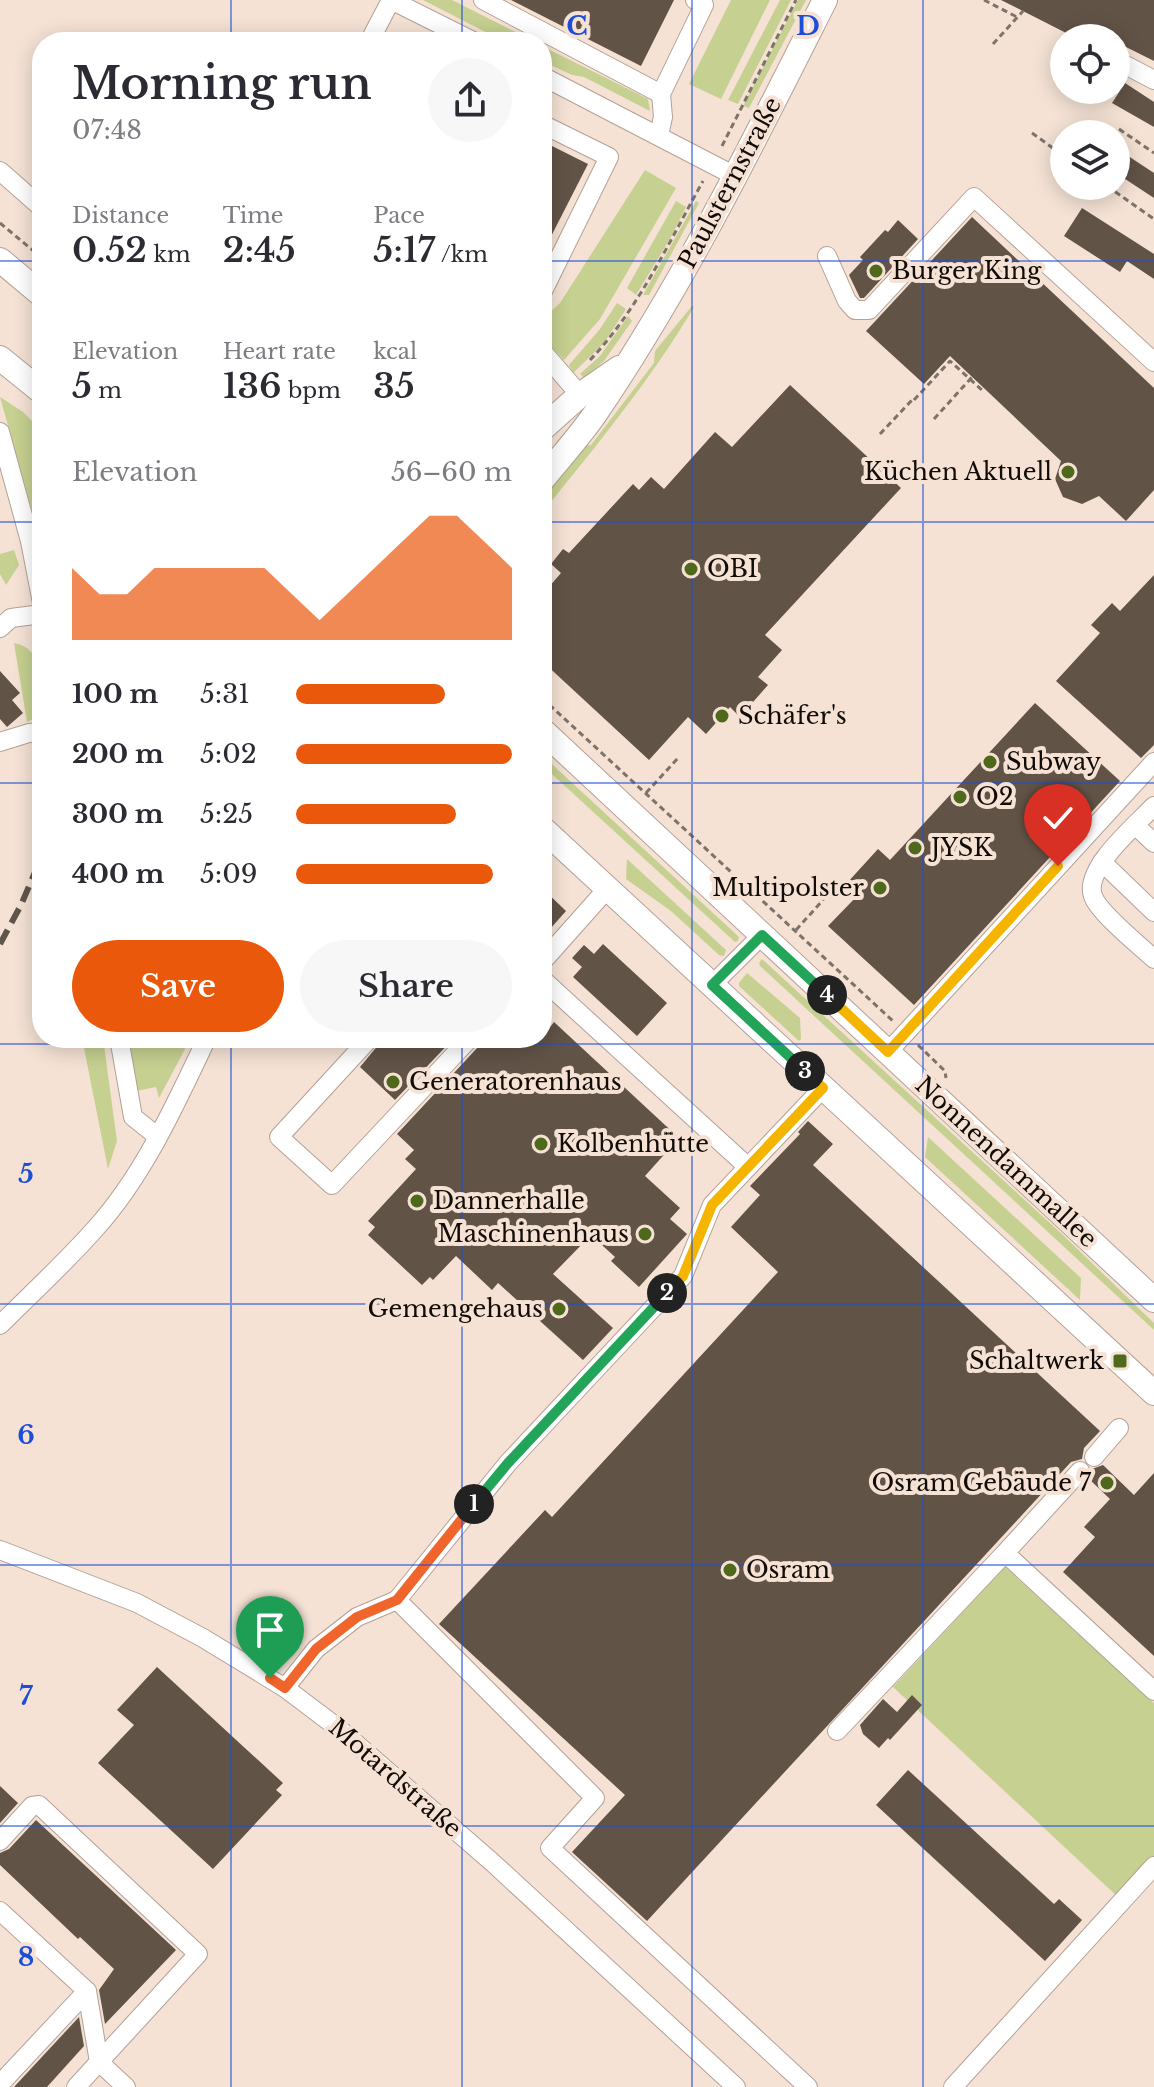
<!DOCTYPE html>
<html lang="en">
<head>
<meta charset="utf-8">
<style>
	body { margin:0; font-family:"Libre Baskerville",serif; background:#f7f7f7; color:#2b2b33; height:100vh; display:flex; flex-direction:column; font-size:30px; white-space:nowrap }
	* { box-sizing:border-box; margin:0 }
	p { font-size:26px; color:#7c7c81 }
	.icon { flex:none; width:44px; height:44px; fill:none; stroke:currentColor; stroke-width:2; stroke-linecap:round; stroke-linejoin:round }
	.map { position:relative; flex:1; overflow:hidden }
	.drawer { position:absolute; left:32px; top:32px; width:520px; height:1016px; display:flex; flex-direction:column; background:#fff; border-radius:32px; box-shadow:0 4px 20px #0003 }
	.drawer>* { flex:none }
	.fabs { position:absolute; left:1050px; top:24px; display:grid; gap:16px }
	.fabs a { display:grid; place-items:center; width:80px; height:80px; border-radius:50%; background:#fff; box-shadow:0 4px 20px #0003; font-size:40px }
	.pin { position:absolute; display:grid; place-items:center; width:68px; height:68px; color:#fff; margin:-82px -34px; border-radius:50% 50% 50% 0; rotate:-45deg; box-shadow:0 0 8px #0007 }
	.pin .icon { rotate:45deg }
	.km { position:absolute; width:40px; height:40px; margin:-20px; border-radius:50%; background:#222; color:#fff; font-size:22px; line-height:40px; text-align:center }
	.round { display:grid; place-items:center; flex:none; width:84px; height:84px; border-radius:42px; background:#f7f7f7 }
	.head { display:flex; align-items:center; justify-content:space-between; height:136px; padding:0 40px }
	h1 { font-size:44px; font-weight:600; line-height:60px }
	.metrics { display:grid; grid-template-columns:repeat(3,1fr); gap:12px; height:136px; padding:8px 40px }
	.metrics div { display:grid; align-content:center }
	.metrics b { font-size:34px; font-weight:600 }
	.metrics small { font-size:22px; font-weight:400 }
	.metrics p { font-size:22px }
	.chart { height:224px; padding:16px 40px }
	.chart p { display:flex; justify-content:space-between }
	.chart svg { width:100%; height:144px; margin-top:8px; fill:#ea580c; opacity:.7 }
	.primary-button { display:flex; gap:16px; margin-top:auto; padding:16px 40px }
	.primary-button a { flex:1; height:92px; border-radius:48px; background:#ea580c; color:#fff; font-size:32px; font-weight:600; line-height:92px; text-align:center }
	.primary-button a+a { background:#f7f7f7; color:#2b2b33 }
	ul { padding:0 40px; list-style:none; font-size:26px }
	li { display:grid; grid-template-columns:128px 96px 1fr; align-items:center; height:60px }
	li i { height:20px; border-radius:10px; background:#ea580c }
	.map>svg:first-child { display:block }
	.green { fill:#c6d090 }
	.building { fill:#625347 }
	.lines { fill:none; stroke-linecap:round; stroke-linejoin:round }
	.minor-casing { stroke:#b3a195; stroke-width:20 }
	.major-casing { stroke:#b3a195; stroke-width:26 }
	.path { stroke:#7e7269; stroke-width:3; stroke-dasharray:6 4; stroke-linecap:butt }
	.minor { stroke:#fff; stroke-width:18 }
	.major { stroke:#fff; stroke-width:24 }
	.rail { stroke:#5f554d; stroke-width:6; stroke-dasharray:16 8; stroke-linecap:butt }
	.split-1-casing { stroke:#fff; stroke-width:16 }
	.split-2-casing { stroke:#fff; stroke-width:16 }
	.split-3-casing { stroke:#fff; stroke-width:16 }
	.split-4-casing { stroke:#fff; stroke-width:16 }
	.split-5-casing { stroke:#fff; stroke-width:16 }
	.split-1 { stroke:#f0652b; stroke-width:10 }
	.split-2 { stroke:#22a559; stroke-width:10 }
	.split-3 { stroke:#f5b400; stroke-width:10 }
	.split-4 { stroke:#22a559; stroke-width:10 }
	.split-5 { stroke:#f5b400; stroke-width:10 }
	.grid { fill:none; stroke:#1d4ed8; stroke-width:2; stroke-opacity:0.55 }
	.poi-dot { fill:#4e691c; stroke:#f5e2d5; stroke-width:3 }
	.labels { text-anchor:middle; stroke-width:8; stroke-linejoin:round; paint-order:stroke }
	.street-label { font-size:24px; fill:#110c07; stroke:#f5e2d5 }
	.poi-label { font-size:24px; fill:#110c07; stroke:#f5e2d5; text-anchor:start }
	.grid-label { font-size:26px; text-anchor:middle; font-weight:bold; fill:#1d4ed8; stroke:#f5e2d5; stroke-width:8; stroke-linejoin:round; paint-order:stroke }
</style>
</head>
<body>
<div class="map">
<svg width="1154" height="2087" viewBox="0 0 1154 2087">
	<rect width="100%" height="100%" fill="#f5e2d5"/>
	<g class="green">
		<polygon points="423,0 452,0 535,42 505,42"/>
		<polygon points="731,0 770,0 721,99 689,84"/>
		<polygon points="780,0 791,0 738,104 728,100"/>
		<polygon points="798,0 806,0 749,108 743,106"/>
		<polygon points="542,46 648,99 650,111 584,77 572,75 542,61"/>
		<polygon points="645,170 676,188 600,319 564,360 542,337 542,320 560,303"/>
		<polygon points="676,201 686,207 671,237 636,295 627,288"/>
		<polygon points="696,201 699,203 649,295 643,295"/>
		<polygon points="617,303 626,309 604,343 573,373 569,365 600,329"/>
		<path d="M692,306L694,307C650,381 596,446 542,513V496L583,446L591,445L654,363L655,351Z"/>
		<polygon points="628,316 632,321 604,361 584,378 580,374 600,356"/>
		<polygon points="0,397 23,412 42,431 42,546"/>
		<polygon points="14,550 19,565 6,585 0,574 0,554"/>
		<path d="M14,643C46,648 42,690 42,715L27,722Z"/>
		<polygon points="542,755 739,937 738,941 735,942 542,765"/>
		<polygon points="627,859 726,950 724,956 719,955 671,911 626,879"/>
		<polygon points="762,959 1063,1235 1154,1323 1154,1330 760,966 759,963"/>
		<polygon points="747,973 800,1018 801,1039 799,1041 739,986 739,983"/>
		<polygon points="82,1038 103,1038 117,1141 108,1169"/>
		<polygon points="126,1038 180,1038 185,1049 159,1098 156,1087 136,1091"/>
		<polygon points="928,1137 1081,1278 1080,1300 925,1157"/>
		<polygon points="1005,1567 1154,1703 1154,1860 1120,1899 893,1687"/>
	</g>
	<g class="building">
		<polygon points="511,0 674,0 641,66"/>
		<polygon points="1001,0 1154,0 1154,61 1116,42 1116,38 1076,38"/>
		<polygon points="1125,83 1154,102 1154,127 1112,103"/>
		<polygon points="542,141 588,164 542,254"/>
		<polygon points="1116,148 1154,173 1154,198 1116,173"/>
		<polygon points="1082,208 1154,254 1154,279 1127,261 1120,272 1064,236"/>
		<polygon points="972,217 1154,388 1154,490 1126,521 1099,496 1082,504 1063,497 1055,479 1061,461 950,356 924,384 866,331"/>
		<polygon points="898,220 918,239 864,298 860,298 849,275 863,260 860,257 885,230 888,232"/>
		<polygon points="790,385 901,488 765,635 782,650 758,677 768,685 740,717 730,707 706,734 688,717 649,760 542,661 542,595 561,573 551,564 563,549 569,553 633,484 639,490 651,477 664,489 715,432 732,447"/>
		<polygon points="1154,575 1154,745 1141,758 1056,681 1100,633 1091,625 1112,603 1120,611"/>
		<polygon points="0,671 20,693 12,700 23,713 7,727 0,719"/>
		<polygon points="1035,703 1120,781 914,1005 828,926 859,894 847,883 878,849 890,860"/>
		<polygon points="542,888 566,911 542,938"/>
		<polygon points="603,944 667,1003 637,1036 573,977 582,967 572,958 584,945 594,954"/>
		<polygon points="554,1022 679,1138 645,1176 680,1208 670,1219 687,1234 639,1287 611,1261 615,1257 591,1235 553,1274 613,1328 583,1360 498,1283 492,1290 456,1256 433,1280 430,1277 422,1285 368,1235 375,1227 368,1221 416,1169 405,1159 414,1150 397,1134 479,1046 482,1038 542,1038"/>
		<polygon points="384,1038 454,1038 395,1100 360,1067"/>
		<polygon points="808,1121 833,1144 813,1165 1100,1431 1084,1448 1082,1459 1071,1462 647,1921 572,1852 625,1795 439,1624 545,1510 552,1517 778,1272 731,1227 760,1195 750,1186 800,1134 798,1132"/>
		<polygon points="1103,1465 1134,1495 1154,1473 1154,1656 1063,1572 1095,1537 1084,1527 1110,1499 1089,1479 1092,1469"/>
		<polygon points="157,1667 283,1783 276,1790 282,1795 213,1869 98,1763 134,1725 117,1710"/>
		<polygon points="912,1695 922,1705 890,1740 888,1738 879,1748 863,1734 860,1725 883,1699 897,1712"/>
		<polygon points="908,1770 1054,1904 1059,1899 1082,1920 1045,1961 876,1805"/>
		<polygon points="0,1786 18,1803 0,1823"/>
		<polygon points="36,1820 176,1950 105,2024 99,1990 114,1969 80,1937 78,1939 0,1865 0,1853 9,1849"/>
		<polygon points="79,2017 84,2046 47,2087 14,2087"/>
	</g>
	<g class="lines">
		<g class="minor-casing">
			<g id="minor">
				<polyline points="391,0 475,42"/>
				<polyline points="483,0 661,94"/>
				<polyline points="369,42 391,0"/>
				<polyline points="1116,60 1154,80"/>
				<polyline points="542,76 735,176"/>
				<polyline points="542,124 609,157 542,293"/>
				<polyline points="659,135 663,117 661,94 704,5 695,0"/>
				<polyline points="0,171 42,208"/>
				<polyline points="827,256 847,301 855,310 869,310 974,197 1154,362"/>
				<polyline points="542,351 580,395"/>
				<polyline points="0,432 30,541 42,603"/>
				<polyline points="0,628 11,618 42,614"/>
				<polyline points="0,742 29,733 42,732"/>
				<path d="M1154,806C1136,825 1083,869 1093,896C1098,912 1140,946 1154,959"/>
				<polyline points="1136,826 1154,843"/>
				<polyline points="1102,862 1154,912"/>
				<polyline points="542,962 607,889"/>
				<polyline points="542,979 748,1167"/>
				<polyline points="712,985 762,935"/>
				<polyline points="119,1038 133,1117 157,1136"/>
				<polyline points="370,1038 279,1137 332,1185 470,1038"/>
				<polyline points="888,1052 1154,762"/>
				<path d="M0,1325C32,1293 66,1262 95,1229C144,1175 176,1103 207,1038"/>
				<polyline points="1094,1457 1119,1428"/>
				<polyline points="0,1550 137,1603 203,1638 285,1688 338,1728 493,1863 736,2087"/>
				<polyline points="1005,1553 1080,1471"/>
				<polyline points="285,1688 316,1649 357,1617 397,1600"/>
				<polyline points="837,1731 1005,1553 1154,1691"/>
				<polyline points="0,1841 32,1806 39,1805 198,1954 76,2087"/>
				<polyline points="0,1911 87,1991 99,2062 126,2087"/>
				<polyline points="0,2084 87,1991"/>
				<polyline points="808,2087 550,1848 595,1798 397,1600 508,1463 683,1276 712,1205 823,1088"/>
				<polyline points="953,2087 1154,1866"/>
			</g>
		</g>
		<g class="major-casing">
			<g id="major">
				<polyline points="0,260 42,295"/>
				<polyline points="0,358 42,392"/>
				<polyline points="542,429 580,395 619,368"/>
				<path d="M542,480C560,458 579,437 595,414C684,283 754,141 825,0"/>
				<polyline points="542,730 1154,1300"/>
				<polyline points="542,828 1154,1393"/>
			</g>
		</g>
		<g class="path">
			<polyline points="984,0 1017,17"/>
			<polyline points="993,44 1023,11"/>
			<polyline points="1119,129 1154,153"/>
			<polyline points="1032,133 1064,156"/>
			<polyline points="722,146 796,0"/>
			<polyline points="1107,186 1154,219"/>
			<polyline points="0,223 42,258"/>
			<path d="M590,360C638,310 669,242 703,181"/>
			<polyline points="914,400 950,361 983,391"/>
			<polyline points="33,412 42,420"/>
			<polyline points="934,419 972,377"/>
			<polyline points="880,434 913,399"/>
			<polyline points="542,698 893,1021"/>
			<polyline points="646,793 679,757"/>
			<polyline points="796,930 823,900 822,889"/>
			<polyline points="918,1045 945,1071 946,1078"/>
		</g>
		<use href="#minor" class="minor"/>
		<use href="#major" class="major"/>
		<polyline class="rail" points="0,944 21,905 42,856"/>
	</g>
	<g class="lines">
		<g class="split-1-casing">
			<polyline id="split-1" points="270,1678 285,1688 316,1649 357,1617 397,1600 474,1504"/>
		</g>
		<g class="split-2-casing">
			<polyline id="split-2" points="474,1504 508,1463 667,1293"/>
		</g>
		<g class="split-3-casing">
			<polyline id="split-3" points="667,1293 683,1276 712,1205 823,1088 805,1071"/>
		</g>
		<g class="split-4-casing">
			<polyline id="split-4" points="805,1071 712,985 762,935 827,995"/>
		</g>
		<g class="split-5-casing">
			<polyline id="split-5" points="827,995 888,1052 1058,866"/>
		</g>
		<use href="#split-1" class="split-1"/>
		<use href="#split-2" class="split-2"/>
		<use href="#split-3" class="split-3"/>
		<use href="#split-4" class="split-4"/>
		<use href="#split-5" class="split-5"/>
	</g>
	<path class="grid" d="M231,0V42M462,0V42M692,0V2087M923,0V2087M0,261H42M542,261H1154M0,522H42M542,522H1154M0,783H42M542,783H1154M231,1038V2087M462,1038V2087M0,1044H1154M0,1304H1154M0,1565H1154M0,1826H1154"/>
	<g class="poi-dot">
		<circle cx="876" cy="271" r="8"/>
		<circle cx="1068" cy="472" r="8"/>
		<circle cx="691" cy="569" r="8"/>
		<circle cx="722" cy="716" r="8"/>
		<circle cx="990" cy="762" r="8"/>
		<circle cx="960" cy="797" r="8"/>
		<circle cx="915" cy="848" r="8"/>
		<circle cx="880" cy="888" r="8"/>
		<circle cx="393" cy="1082" r="8"/>
		<circle cx="541" cy="1144" r="8"/>
		<circle cx="417" cy="1201" r="8"/>
		<circle cx="645" cy="1234" r="8"/>
		<circle cx="559" cy="1309" r="8"/>
		<rect x="1112" y="1353" width="16" height="16" rx="4"/>
		<circle cx="1107" cy="1483" r="8"/>
		<circle cx="730" cy="1570" r="8"/>
	</g>
	<g class="labels">
		<g class="street-label">
			<text transform="translate(730 183) rotate(-62)" y="8">Paulsternstraße</text>
			<text transform="translate(1006 1162) rotate(43)" y="8">Nonnendammallee</text>
			<text transform="translate(395 1778) rotate(41)" y="8">Motardstraße</text>
		</g>
		<g class="poi-label">
			<text x="892" y="279">Burger King</text>
			<text x="1052" y="480" text-anchor="end">Küchen Aktuell</text>
			<text x="707" y="577">OBI</text>
			<text x="738" y="724">Schäfer's</text>
			<text x="1006" y="770">Subway</text>
			<text x="976" y="805">O2</text>
			<text x="931" y="856">JYSK</text>
			<text x="864" y="896" text-anchor="end">Multipolster</text>
			<text x="409" y="1090">Generatorenhaus</text>
			<text x="557" y="1152">Kolbenhütte</text>
			<text x="433" y="1209">Dannerhalle</text>
			<text x="629" y="1242" text-anchor="end">Maschinenhaus</text>
			<text x="543" y="1317" text-anchor="end">Gemengehaus</text>
			<text x="1104" y="1369" text-anchor="end">Schaltwerk</text>
			<text x="1091" y="1491" text-anchor="end">Osram Gebäude 7</text>
			<text x="746" y="1578">Osram</text>
		</g>
	</g>
	<g class="grid-label">
		<text x="577" y="35">C</text>
		<text x="808" y="35">D</text>
		<text x="26" y="1183">5</text>
		<text x="26" y="1444">6</text>
		<text x="26" y="1705">7</text>
		<text x="26" y="1966">8</text>
	</g>
</svg>
<div class="fabs">
<a><svg class="icon" aria-label="locate" viewBox="0 0 24 24"><circle cx="12" cy="12" r="6"/><path d="M12 2v4M12 18v4M2 12h4M18 12h4"/></svg></a>
<a><svg class="icon" aria-label="layers" viewBox="0 0 24 24"><path d="M12 4l9 5-9 5-9-5zM3 14l9 5 9-5"/></svg></a>
</div>
<div class="pin" style="left:270px;top:1678px;background:#1e9e55"><svg class="icon" aria-label="arrive" viewBox="0 0 24 24"><path d="M6 21V4h12l-3 4 3 4H6"/></svg></div>
<div class="pin" style="left:1058px;top:866px;background:#d93025"><svg class="icon" aria-label="check" viewBox="0 0 24 24"><path d="M5 12l5 5 9-10"/></svg></div>
<b class="km" style="left:474px;top:1504px">1</b>
<b class="km" style="left:667px;top:1293px">2</b>
<b class="km" style="left:805px;top:1071px">3</b>
<b class="km" style="left:827px;top:995px">4</b>
<section class="drawer">
<div class="head"><div><h1>Morning run</h1><p>07:48</p></div><a class="round"><svg class="icon" aria-label="share" viewBox="0 0 24 24"><path d="M12 15V3M7 8l5-5 5 5M5 13v7h14v-7"/></svg></a></div>
<div class="metrics">
<div><p>Distance</p><b>0.52<small> km</small></b></div>
<div><p>Time</p><b>2:45</b></div>
<div><p>Pace</p><b>5:17<small> /km</small></b></div>
</div>
<div class="metrics">
<div><p>Elevation</p><b>5<small> m</small></b></div>
<div><p>Heart rate</p><b>136<small> bpm</small></b></div>
<div><p>kcal</p><b>35</b></div>
</div>
<div class="chart"><p><span>Elevation</span>56–60 m</p>
<svg viewBox="0 0 160 44" preserveAspectRatio="none"><path d="M0 44V22L10 30L20 30L30 22L40 22L50 22L60 22L70 22L80 30L90 38L100 30L110 22L120 14L130 6L140 6L150 14L160 22V44z"/></svg>
</div>
<ul>
<li><b>100 m</b>5:31<i style="width:69%"></i></li>
<li><b>200 m</b>5:02<i style="width:100%"></i></li>
<li><b>300 m</b>5:25<i style="width:74%"></i></li>
<li><b>400 m</b>5:09<i style="width:91%"></i></li>
</ul>
<div class="primary-button"><a>Save</a><a>Share</a></div>
</section>
</div>
</body>
</html>
